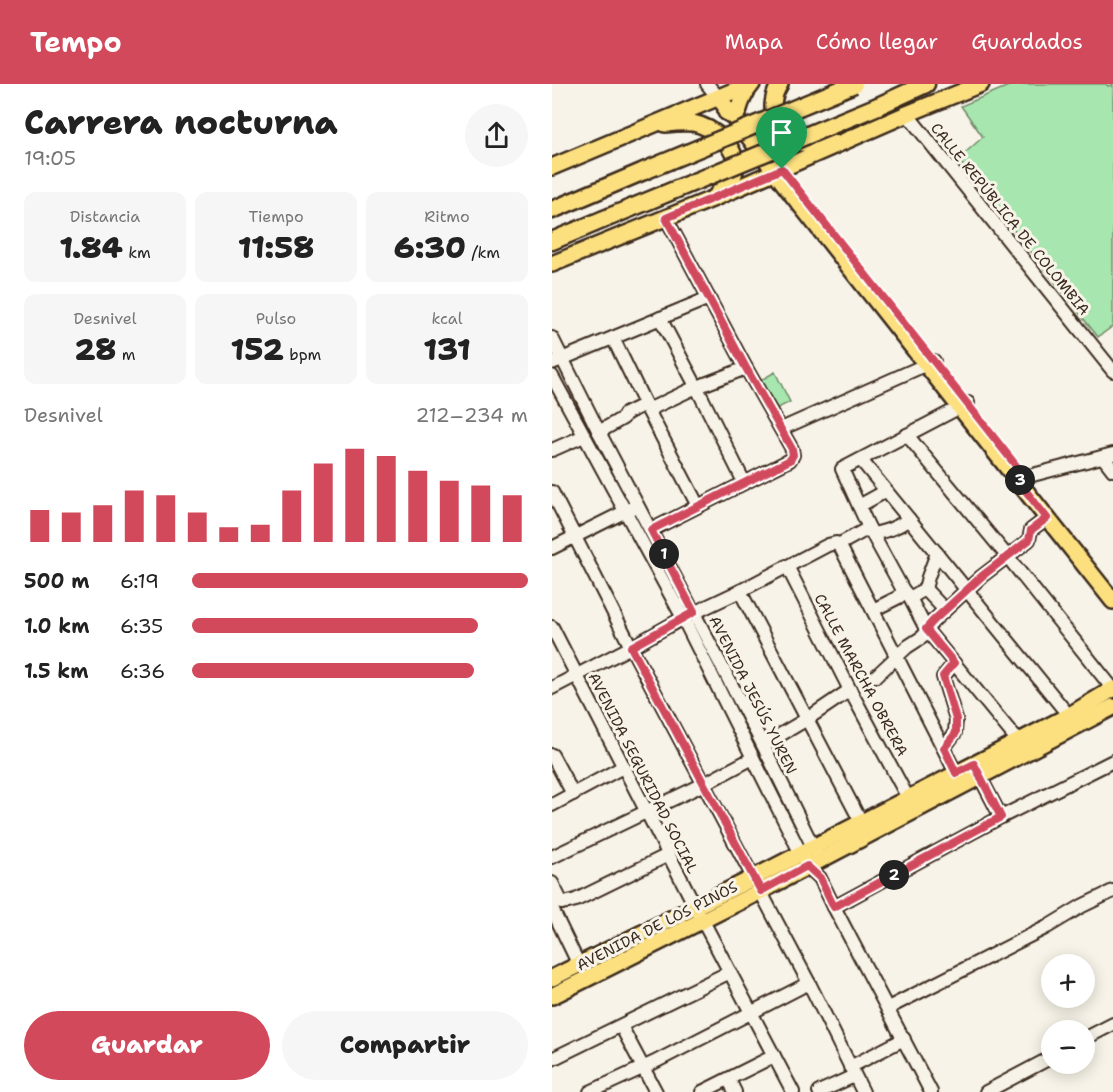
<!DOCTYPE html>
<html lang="es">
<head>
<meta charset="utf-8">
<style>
	body { margin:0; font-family:"Shantell Sans",sans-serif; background:#f6f6f6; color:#222; height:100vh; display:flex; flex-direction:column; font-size:22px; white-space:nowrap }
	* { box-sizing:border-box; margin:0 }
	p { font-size:20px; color:#767676 }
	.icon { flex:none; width:33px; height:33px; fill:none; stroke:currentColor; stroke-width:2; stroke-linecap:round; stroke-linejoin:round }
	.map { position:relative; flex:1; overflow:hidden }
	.side { display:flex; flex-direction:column; background:#fff; width:552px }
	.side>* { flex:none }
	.buttons { position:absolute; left:489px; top:870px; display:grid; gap:12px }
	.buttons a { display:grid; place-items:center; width:54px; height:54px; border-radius:50%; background:#fff; box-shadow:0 3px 15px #0003; font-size:30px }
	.pin { position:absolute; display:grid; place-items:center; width:51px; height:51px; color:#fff; margin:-62px -26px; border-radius:50% 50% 50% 0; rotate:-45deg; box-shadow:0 0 6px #0007 }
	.pin .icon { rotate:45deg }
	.km { position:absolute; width:30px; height:30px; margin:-15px; border-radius:50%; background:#222; color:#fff; font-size:16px; line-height:30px; text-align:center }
	.round { display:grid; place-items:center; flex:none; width:63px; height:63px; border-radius:32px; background:#f6f6f6 }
	.overview { display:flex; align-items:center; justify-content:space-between; height:102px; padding:0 24px }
	h1 { font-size:33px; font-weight:800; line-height:45px }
	.metrics { display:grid; grid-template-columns:repeat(3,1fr); gap:9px; height:102px; padding:6px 24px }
	.metrics div { display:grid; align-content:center; border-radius:12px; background:#f6f6f6; text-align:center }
	.metrics b { font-size:30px; font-weight:800 }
	.metrics small { font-size:16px; font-weight:400 }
	.metrics p { font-size:16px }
	.chart { height:168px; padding:12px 24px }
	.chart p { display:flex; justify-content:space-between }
	.chart svg { width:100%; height:108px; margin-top:6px; stroke:#d1495b; stroke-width:6 }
	.cta { display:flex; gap:12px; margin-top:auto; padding:12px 24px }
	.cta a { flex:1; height:69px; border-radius:36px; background:#d1495b; color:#fff; font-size:24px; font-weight:800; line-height:69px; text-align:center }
	.cta a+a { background:#f6f6f6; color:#222 }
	ul { padding:0 24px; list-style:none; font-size:20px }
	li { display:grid; grid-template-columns:96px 72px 1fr; align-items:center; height:45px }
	li i { height:15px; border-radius:8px; background:#d1495b }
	header { display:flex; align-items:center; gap:36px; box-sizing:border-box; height:84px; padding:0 30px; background:#d1495b; color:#fff }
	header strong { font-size:28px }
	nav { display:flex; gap:33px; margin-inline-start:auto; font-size:21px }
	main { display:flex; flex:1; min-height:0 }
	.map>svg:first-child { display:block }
	.green { fill:#a7e7af; stroke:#718866; stroke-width:1.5 }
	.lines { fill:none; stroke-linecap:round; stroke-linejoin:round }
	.minor-casing { stroke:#3b2a1e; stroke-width:16 }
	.major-casing { stroke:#3b2a1e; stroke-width:20 }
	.highway-casing { stroke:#3b2a1e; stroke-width:21 }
	.minor { stroke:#f7f3e8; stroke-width:12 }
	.major { stroke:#fce080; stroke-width:15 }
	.highway { stroke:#fce080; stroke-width:16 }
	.highway-bridge-casing { stroke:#3b2a1e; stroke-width:21; stroke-linecap:butt }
	.highway-bridge { stroke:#fce080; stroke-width:16 }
	.route-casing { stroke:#fff; stroke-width:12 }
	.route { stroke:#d1495b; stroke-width:8 }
	.labels { text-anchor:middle; stroke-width:6; stroke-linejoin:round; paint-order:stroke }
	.street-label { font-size:15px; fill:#3b2a1e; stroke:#f7f3e8 }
</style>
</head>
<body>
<header>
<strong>Tempo</strong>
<nav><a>Mapa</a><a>Cómo llegar</a><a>Guardados</a></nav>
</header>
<main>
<section class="side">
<div class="overview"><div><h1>Carrera nocturna</h1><p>19:05</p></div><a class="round"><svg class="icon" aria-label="share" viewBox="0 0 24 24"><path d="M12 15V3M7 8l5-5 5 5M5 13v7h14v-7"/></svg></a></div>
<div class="metrics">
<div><p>Distancia</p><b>1.84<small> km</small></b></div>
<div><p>Tiempo</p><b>11:58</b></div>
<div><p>Ritmo</p><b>6:30<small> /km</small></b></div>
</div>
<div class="metrics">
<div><p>Desnivel</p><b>28<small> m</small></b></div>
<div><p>Pulso</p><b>152<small> bpm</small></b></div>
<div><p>kcal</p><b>131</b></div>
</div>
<div class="chart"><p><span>Desnivel</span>212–234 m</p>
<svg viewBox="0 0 160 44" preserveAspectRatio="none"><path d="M5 44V31M15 44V32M25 44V29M35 44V23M45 44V25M55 44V32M65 44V38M75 44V37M85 44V23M95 44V12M105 44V6M115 44V9M125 44V15M135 44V19M145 44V21M155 44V25"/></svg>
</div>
<ul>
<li><b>500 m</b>6:19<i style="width:100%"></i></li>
<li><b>1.0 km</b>6:35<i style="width:85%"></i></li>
<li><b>1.5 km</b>6:36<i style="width:84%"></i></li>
</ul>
<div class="cta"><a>Guardar</a><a>Compartir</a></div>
</section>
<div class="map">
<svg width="561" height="1008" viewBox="0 0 561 1008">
	<rect width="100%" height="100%" fill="#f7f3e8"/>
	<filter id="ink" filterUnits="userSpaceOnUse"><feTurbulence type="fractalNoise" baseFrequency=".0167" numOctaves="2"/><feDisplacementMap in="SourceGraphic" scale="12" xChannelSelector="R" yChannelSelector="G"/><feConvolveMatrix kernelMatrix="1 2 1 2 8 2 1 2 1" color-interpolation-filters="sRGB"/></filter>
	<g filter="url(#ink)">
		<g class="green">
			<polygon points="461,0 554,0 556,2 561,0 561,242 546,253 406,75 431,53 409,22"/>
			<polygon points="223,288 238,318 222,326 207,297"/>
		</g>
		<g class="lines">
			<g class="minor-casing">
				<g id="minor">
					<polyline points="155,0 166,13"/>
					<polyline points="355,30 561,287"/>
					<polyline points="108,234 145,304 192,398"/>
					<polyline points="0,254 47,348 211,661 265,771"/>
					<polyline points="61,254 96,326 146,422"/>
					<polyline points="0,279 157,214"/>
					<polyline points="0,292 131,534 255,782 268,794 282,823 379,1008"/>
					<polyline points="416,319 290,385 317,444 351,506 358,514 374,545 466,657"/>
					<polyline points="96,326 140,305 194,284"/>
					<polyline points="229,345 382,277"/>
					<polyline points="47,348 71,334 73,330 93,320"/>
					<polyline points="355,351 455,472 561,605"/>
					<polyline points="0,366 32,352"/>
					<polyline points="551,373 561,386"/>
					<polyline points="309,376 522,638"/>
					<polyline points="466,397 473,393 561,370"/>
					<polyline points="0,408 79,563 257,899 311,1008"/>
					<polyline points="307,422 334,407"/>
					<polyline points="99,446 238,376 241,371 240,365 194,284 114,134"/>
					<path d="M321,450C334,447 345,444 357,435"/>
					<polyline points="286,461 317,444"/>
					<polyline points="0,464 80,424"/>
					<polyline points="235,482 298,606 356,714"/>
					<polyline points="373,505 393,526"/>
					<polyline points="188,507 309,738"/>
					<polyline points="358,514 373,505 376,493 385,469"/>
					<polyline points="321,526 347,513 351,506"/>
					<polyline points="0,543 143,822 241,1008"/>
					<polyline points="324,592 355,563 372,552 374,545 381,537 430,492 477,456 479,446 495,434"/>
					<polyline points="0,604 79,563 131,534 188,507 276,461 284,459 289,464 404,689"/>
					<polyline points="211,661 255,635 298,606"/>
					<polyline points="392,664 403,649 404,635 391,593 402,579"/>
					<polyline points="0,671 21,710"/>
					<polyline points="425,687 449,733"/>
					<polyline points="0,721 71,683"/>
					<polyline points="0,773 152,700 201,674"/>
					<polyline points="0,799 10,819"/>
					<polyline points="0,819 16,818 24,816 116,771"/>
					<polyline points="282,823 449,733 561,677"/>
					<polyline points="0,825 27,881"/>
					<polyline points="336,924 495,843 530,822 561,807"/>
					<polyline points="69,942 104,1008"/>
					<polyline points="532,955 561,940"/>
					<polyline points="0,975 178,888"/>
					<polyline points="298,983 352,955"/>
					<polyline points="177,996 183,1008"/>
					<polyline points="38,1008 101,979 257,899"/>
					<polyline points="150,1008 222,972"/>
					<polyline points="267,1008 302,992"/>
					<polyline points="434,1008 500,973"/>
				</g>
			</g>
			<g class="major-casing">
				<g id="major">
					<path d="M228,0C214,20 221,55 249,59C259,61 271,59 281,59"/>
					<path d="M166,13C197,51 224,91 254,128C357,258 458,388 561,517"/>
					<path d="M174,28L181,32L186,28C189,17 192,9 200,0"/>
					<path d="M113,40C122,39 131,38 141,39C161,43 188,64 183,87C181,97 173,103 166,109"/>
					<polyline points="0,83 198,0"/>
					<polyline points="0,180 160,115 355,30 429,0"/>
					<polyline points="0,894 201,794 516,632 561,605"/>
					<polyline points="0,912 209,807 561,623"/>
				</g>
			</g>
			<g class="highway-casing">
				<g id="highway">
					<polyline points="326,22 374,0"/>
					<polyline points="0,126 92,87"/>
					<polyline points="0,157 50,136"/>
				</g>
			</g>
			<use href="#minor" class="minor"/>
			<use href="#major" class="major"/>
			<use href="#highway" class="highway"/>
			<g class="highway-bridge-casing">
				<g id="highway-bridge">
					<polyline points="92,87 302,0"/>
					<polyline points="50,136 326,22"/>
				</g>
			</g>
			<use href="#highway-bridge" class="highway-bridge"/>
		</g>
	</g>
	<g class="lines" filter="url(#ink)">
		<g class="route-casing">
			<polygon id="route" points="230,85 473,393 466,397 495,434 479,446 477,456 430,492 381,537 374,545 402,579 391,592 404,635 404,649 392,664 404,689 422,680 449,733 282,823 268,794 255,782 209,807 79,563 142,528 99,446 238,376 241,371 240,365 194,284 114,134"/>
		</g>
		<use href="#route" class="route"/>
	</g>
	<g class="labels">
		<g class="street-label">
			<text transform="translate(458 135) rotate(51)" y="5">CALLE REPÚBLICA DE COLOMBIA</text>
			<text transform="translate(309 591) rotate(62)" y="5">CALLE MARCHA OBRERA</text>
			<text transform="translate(201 611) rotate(63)" y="5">AVENIDA JESÚS YUREN</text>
			<text transform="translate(91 689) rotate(63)" y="5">AVENIDA SEGURIDAD SOCIAL</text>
			<text transform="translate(105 842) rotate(-27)" y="5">AVENIDA DE LOS PINOS</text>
		</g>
	</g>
</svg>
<div class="buttons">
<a>+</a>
<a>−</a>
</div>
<div class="pin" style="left:230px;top:85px;background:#1e9e55"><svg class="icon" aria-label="arrive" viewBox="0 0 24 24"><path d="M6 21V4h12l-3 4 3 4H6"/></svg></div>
<b class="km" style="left:112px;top:470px">1</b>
<b class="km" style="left:342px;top:791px">2</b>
<b class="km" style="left:468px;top:396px">3</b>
</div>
</main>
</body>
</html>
